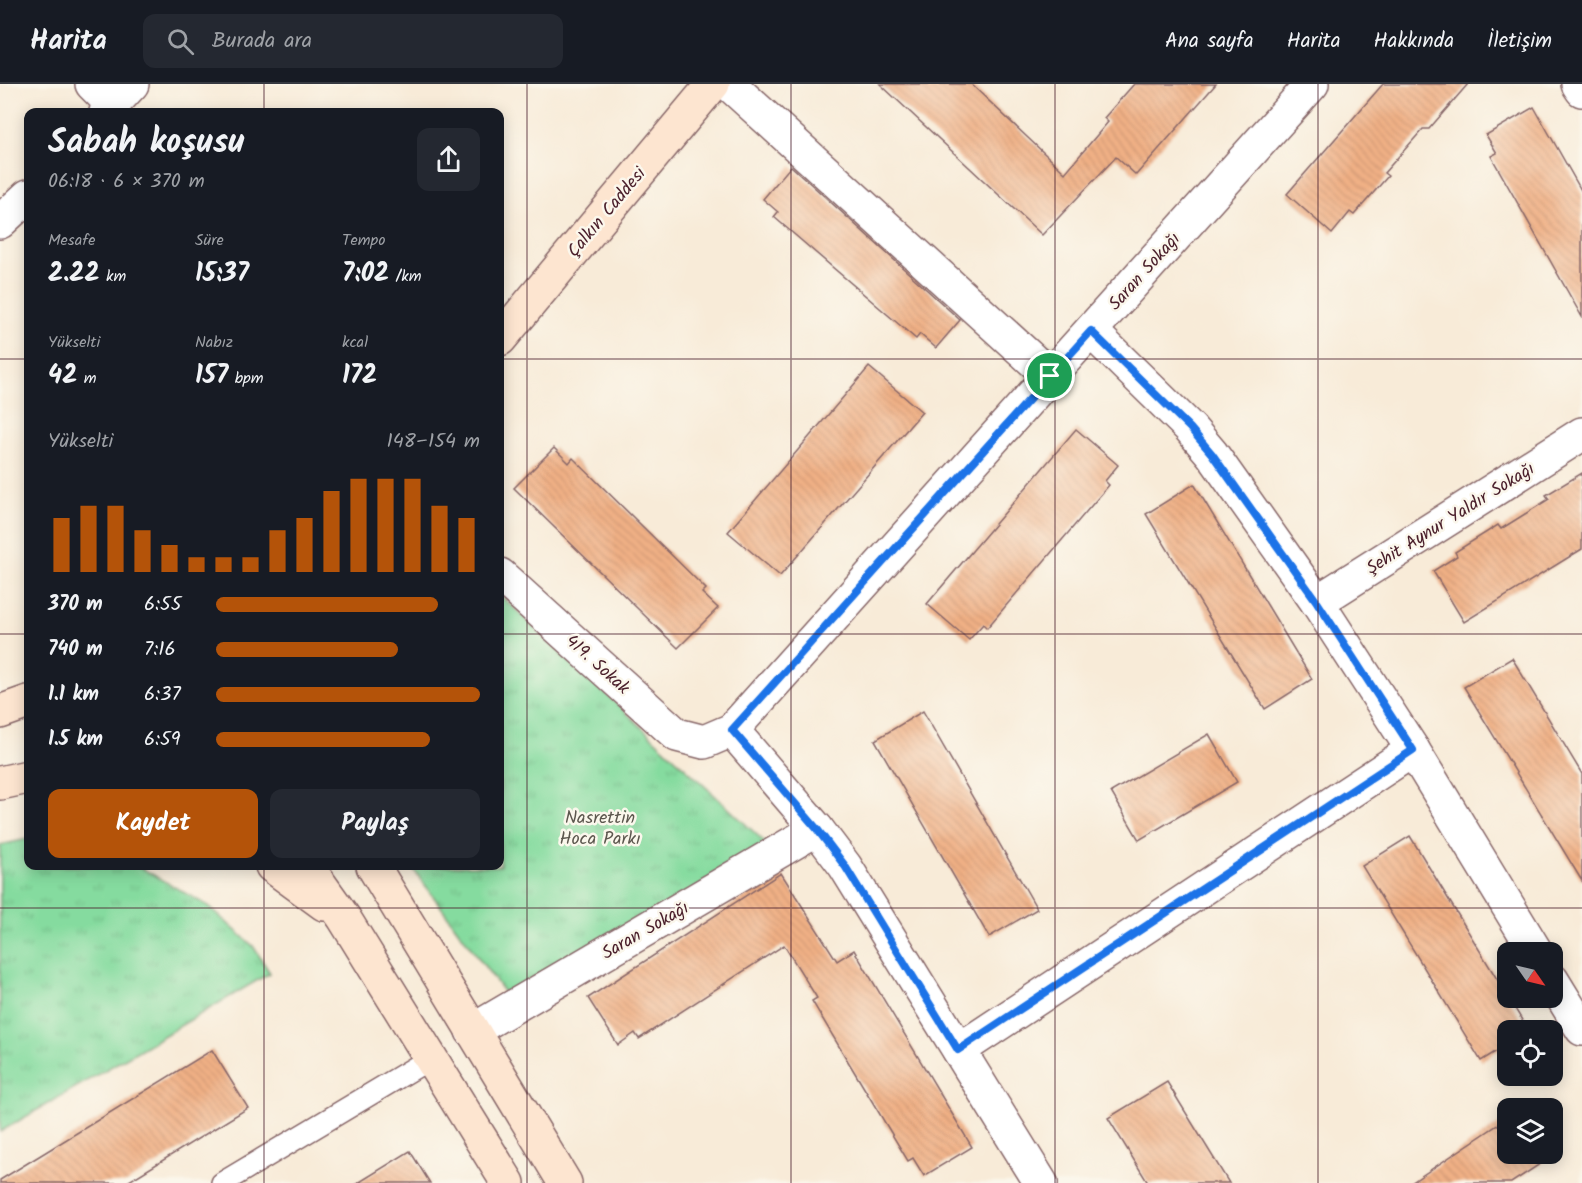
<!DOCTYPE html>
<html lang="tr">
<head>
<meta charset="utf-8">
<style>
	body { margin:0; font-family:Kalam,sans-serif; background:#242831; color:#f1f3f6; height:100vh; display:flex; flex-direction:column; font-size:22px; white-space:nowrap }
	* { box-sizing:border-box; margin:0 }
	p { font-size:20px; color:#9ea1a6 }
	.icon { flex:none; width:33px; height:33px; fill:none; stroke:currentColor; stroke-width:2; stroke-linecap:round; stroke-linejoin:round }
	.map { position:relative; flex:1; overflow:hidden }
	.side { position:absolute; left:24px; top:24px; width:480px; height:762px; display:flex; flex-direction:column; background:#171b24; border-radius:12px; box-shadow:0 3px 15px #0003 }
	.side>* { flex:none }
	.needle { width:39px; rotate:124deg }
	.buttons { position:absolute; left:1497px; top:858px; display:grid; gap:12px }
	.buttons a { display:grid; place-items:center; width:66px; height:66px; border-radius:12px; background:#171b24; box-shadow:0 3px 15px #0003; font-size:30px }
	.pin { position:absolute; display:grid; place-items:center; width:51px; height:51px; color:#fff; margin:-26px; border:3px solid #fff; border-radius:50%; box-shadow:0 2px 6px #0007 }
	.round { display:grid; place-items:center; flex:none; width:63px; height:63px; border-radius:12px; background:#242831 }
	.headline { display:flex; align-items:center; justify-content:space-between; height:102px; padding:0 24px }
	h1 { font-size:33px; font-weight:700; line-height:45px }
	.figures { display:grid; grid-template-columns:repeat(3,1fr); gap:9px; height:102px; padding:6px 24px }
	.figures div { display:grid; align-content:center }
	.figures b { font-size:26px; font-weight:700 }
	.figures small { font-size:16px; font-weight:400 }
	.figures p { font-size:16px }
	.chart { height:168px; padding:12px 24px }
	.chart p { display:flex; justify-content:space-between }
	.chart svg { width:100%; height:108px; margin-top:6px; stroke:#b45309; stroke-width:6 }
	.cta { display:flex; gap:12px; margin-top:auto; padding:12px 24px }
	.cta a { flex:1; height:69px; border-radius:12px; background:#b45309; color:#fff; font-size:24px; font-weight:700; line-height:69px; text-align:center }
	.cta a+a { background:#242831; color:#f1f3f6 }
	ul { padding:0 24px; list-style:none; font-size:20px }
	li { display:grid; grid-template-columns:96px 72px 1fr; align-items:center; height:45px }
	li i { height:15px; border-radius:8px; background:#b45309 }
	header { display:flex; align-items:center; gap:36px; box-sizing:border-box; height:84px; padding:0 30px; background:#171b24; border-bottom:2px solid #363941 }
	header strong { font-size:28px }
	nav { display:flex; gap:33px; margin-inline-start:auto; font-size:21px }
	.search { width:420px; height:54px; background:#242831; display:flex; align-items:center; gap:15px; box-sizing:border-box; padding:0 21px; border-radius:12px; color:#9ea1a6; font-size:22px }
	.map>svg:first-child { display:block }
	.grass { fill:url(#grass-tufts); stroke:#687d65; stroke-width:1.5 }
	.building { fill:url(#building-back-hatch) }
	.lines { fill:none; stroke-linecap:round; stroke-linejoin:round }
	.service-casing { stroke:#876668; stroke-width:24 }
	.minor-casing { stroke:#876668; stroke-width:36 }
	.tertiary-casing { stroke:#876668; stroke-width:36 }
	.secondary-casing { stroke:#876668; stroke-width:36 }
	.service { stroke:#fff; stroke-width:21 }
	.minor { stroke:#fff; stroke-width:33 }
	.tertiary { stroke:#fff; stroke-width:33 }
	.secondary { stroke:#fde5d0; stroke-width:33 }
	.route-casing { stroke:#fff; stroke-width:12 }
	.route { stroke:#1a73e8; stroke-width:8 }
	.grid { fill:none; stroke:#4a1f2b; stroke-width:1.5; stroke-opacity:0.55 }
	.labels { text-anchor:middle; stroke-width:5; stroke-linejoin:round; paint-order:stroke }
	.street-label { font-size:18px; fill:#4a1f2b; stroke:#fbf7ec }
	.park-label { font-size:18px; fill:#5c574e; stroke:#fbf7ec }
</style>
</head>
<body>
<header>
<strong>Harita</strong>
<div class="search"><svg class="icon" aria-label="search" viewBox="0 0 24 24"><circle cx="10" cy="10" r="6"/><path d="M15 15l6 6"/></svg>Burada ara</div>
<nav><a>Ana sayfa</a><a>Harita</a><a>Hakkında</a><a>İletişim</a></nav>
</header>
<div class="map">
<svg width="1582" height="1099" viewBox="0 0 1582 1099">
	<defs>
		<pattern id="grass-tufts" width="24" height="20" patternUnits="userSpaceOnUse" patternTransform="scale(1.5)"><rect width="24" height="20" fill="#85db9f"/><path d="M3 7l-1-3M5 7V3M7 7l1-3M15 17l-1-3M17 17v-4M19 17l1-3" fill="none" stroke="#74bc89"/></pattern>
		<pattern id="building-back-hatch" width="6" height="6" patternUnits="userSpaceOnUse" patternTransform="scale(1.5)"><rect width="6" height="6" fill="#f0b085"/><path d="M-1 5l2 2M0 0l6 6M5-1l2 2" fill="none" stroke="#cf9773"/></pattern>
	</defs>
	<rect width="100%" height="100%" fill="#fbf7ec"/>
	<filter id="ink" filterUnits="userSpaceOnUse"><feTurbulence type="fractalNoise" baseFrequency=".0167" numOctaves="2"/><feDisplacementMap in="SourceGraphic" scale="12" xChannelSelector="R" yChannelSelector="G"/><feConvolveMatrix kernelMatrix="1 2 1 2 8 2 1 2 1" color-interpolation-filters="sRGB"/></filter>
	<filter id="wash" filterUnits="userSpaceOnUse"><feTurbulence type="fractalNoise" baseFrequency=".008" numOctaves="4" result="noise"/><feDisplacementMap in="SourceGraphic" scale="24" xChannelSelector="R" yChannelSelector="G"/><feGaussianBlur stdDeviation="1.35" result="paint"/><feColorMatrix in="noise" values="0 0 0 0 0 0 0 0 0 0 0 0 0 0 0 0 0 1.4 0 .05"/><feComposite in="paint" operator="in"/></filter>
	<g filter="url(#wash)">
		<rect width="100%" height="100%" fill="#f8ebd8"/>
		<g class="grass">
			<polygon points="500,511 769,762 508,914 411,782 500,782"/>
			<polygon points="28,755 28,782 138,782 208,822 253,862 270,889 0,1048 0,761"/>
		</g>
		<g id="blocks">
			<g class="building">
				<polygon points="880,0 971,0 1065,89 1108,38 1104,34 1134,0 1216,0 1136,91 1116,73 1042,151"/>
				<polygon points="1383,0 1468,0 1429,45 1423,45 1384,89 1388,92 1354,131 1350,128 1332,150 1287,110"/>
				<polygon points="1534,23 1582,108 1582,233 1491,72 1497,69 1486,51"/>
				<polygon points="791,82 960,236 936,264 920,250 916,255 774,133 778,128 763,115"/>
				<polygon points="869,283 922,328 780,492 728,448"/>
				<polygon points="1076,345 1118,381 1105,397 1109,401 987,544 983,540 969,556 927,520"/>
				<polygon points="554,364 569,379 573,374 706,505 702,509 718,524 678,564 514,404"/>
				<polygon points="1582,389 1582,465 1464,538 1433,487 1457,472 1455,468 1498,441 1501,445 1549,415 1546,411"/>
				<polygon points="1194,400 1312,595 1265,625 1146,430"/>
				<polygon points="1512,574 1582,690 1582,797 1464,603"/>
				<polygon points="923,627 1037,825 989,853 875,656"/>
				<polygon points="1209,650 1237,698 1139,756 1111,708"/>
				<polygon points="1410,752 1528,946 1508,946 1508,960 1481,977 1362,782"/>
				<polygon points="781,789 837,877 854,866 972,1063 924,1092 913,1074 908,1077 849,979 812,917 817,914 784,861 639,955 635,949 618,961 588,914"/>
				<polygon points="212,966 248,1024 126,1099 0,1099 0,1096"/>
				<polygon points="1167,998 1229,1099 1148,1099 1108,1034"/>
				<polygon points="1508,1034 1508,1070 1555,1070 1511,1099 1411,1099"/>
				<polygon points="410,1067 430,1099 358,1099"/>
			</g>
		</g>
	</g>
	<g filter="url(#ink)">
		<use href="#blocks" fill-opacity="0" stroke="#876668" stroke-width="1.5"/>
		<g class="lines">
			<g class="service-casing">
				<polyline id="service" points="222,1099 431,974"/>
			</g>
			<g class="minor-casing">
				<g id="minor">
					<polyline points="92,0 113,21"/>
					<polyline points="729,0 1050,292"/>
					<polyline points="106,28 132,0"/>
					<polyline points="0,138 28,112"/>
					<polyline points="1091,247 1190,344 1212,370 1317,518 1413,666 1536,868"/>
					<polyline points="500,491 677,651 704,658 732,646 1312,0"/>
					<polyline points="1317,518 1582,350"/>
					<polyline points="732,646 817,745 845,782 1041,1099"/>
					<polyline points="1552,896 1582,945"/>
					<polyline points="472,947 817,745"/>
					<polyline points="959,966 1413,666"/>
				</g>
			</g>
			<g class="tertiary-casing">
				<polyline id="tertiary" points="1578,0 1582,6"/>
			</g>
			<g class="secondary-casing">
				<g id="secondary">
					<polyline points="500,255 713,0"/>
					<polyline points="0,628 28,618"/>
					<polyline points="0,699 28,693"/>
					<polyline points="272,782 324,820"/>
					<polyline points="307,782 344,834 508,1099"/>
					<polyline points="373,782 565,1099"/>
				</g>
			</g>
			<use href="#service" class="service"/>
			<use href="#minor" class="minor"/>
			<use href="#tertiary" class="tertiary"/>
			<use href="#secondary" class="secondary"/>
		</g>
	</g>
	<g class="lines" filter="url(#ink)">
		<g class="route-casing">
			<polygon id="route" points="1091,247 1190,344 1212,370 1317,518 1413,666 958,966 845,782 817,745 732,646"/>
		</g>
		<use href="#route" class="route"/>
	</g>
	<path class="grid" d="M264,0V28M527,0V1099M791,0V1099M1055,0V1099M1318,0V1099M0,275H28M500,275H1582M0,550H28M500,550H1582M264,782V1099M0,824H1582"/>
	<g class="labels">
		<g class="street-label">
			<text transform="translate(606 128) rotate(-50)" y="6">Çalkın Caddesi</text>
			<text transform="translate(1144 187) rotate(-48)" y="6">Saran Sokağı</text>
			<text transform="translate(1450 434) rotate(-32)" y="6">Şehit Aynur Yaldır Sokağı</text>
			<text transform="translate(598 580) rotate(42)" y="6">419. Sokak</text>
			<text transform="translate(645 846) rotate(-30)" y="6">Saran Sokağı</text>
		</g>
		<g class="park-label">
			<text x="600" y="739">Nasrettin<tspan x="600" dy="21">Hoca Parkı</tspan></text>
		</g>
	</g>
</svg>
<div class="buttons">
<a><svg class="needle" viewBox="-14 -14 28 28"><path d="M0-13l5 13h-10z" fill="#e53935"/><path d="M0 13l5-13h-10z" fill="#9ea1a6"/></svg></a>
<a><svg class="icon" aria-label="locate" viewBox="0 0 24 24"><circle cx="12" cy="12" r="6"/><path d="M12 2v4M12 18v4M2 12h4M18 12h4"/></svg></a>
<a><svg class="icon" aria-label="layers" viewBox="0 0 24 24"><path d="M12 4l9 5-9 5-9-5zM3 14l9 5 9-5"/></svg></a>
</div>
<div class="pin" style="left:1050px;top:292px;background:#1e9e55"><svg class="icon" aria-label="arrive" viewBox="0 0 24 24"><path d="M6 21V4h12l-3 4 3 4H6"/></svg></div>
<section class="side">
<div class="headline"><div><h1>Sabah koşusu</h1><p>06:18 · 6 × 370 m</p></div><a class="round"><svg class="icon" aria-label="share" viewBox="0 0 24 24"><path d="M12 15V3M7 8l5-5 5 5M5 13v7h14v-7"/></svg></a></div>
<div class="figures">
<div><p>Mesafe</p><b>2.22<small> km</small></b></div>
<div><p>Süre</p><b>15:37</b></div>
<div><p>Tempo</p><b>7:02<small> /km</small></b></div>
</div>
<div class="figures">
<div><p>Yükselti</p><b>42<small> m</small></b></div>
<div><p>Nabız</p><b>157<small> bpm</small></b></div>
<div><p>kcal</p><b>172</b></div>
</div>
<div class="chart"><p><span>Yükselti</span>148–154 m</p>
<svg viewBox="0 0 160 44" preserveAspectRatio="none"><path d="M5 44V22M15 44V17M25 44V17M35 44V27M45 44V33M55 44V38M65 44V38M75 44V38M85 44V27M95 44V22M105 44V11M115 44V6M125 44V6M135 44V6M145 44V17M155 44V22"/></svg>
</div>
<ul>
<li><b>370 m</b>6:55<i style="width:84%"></i></li>
<li><b>740 m</b>7:16<i style="width:69%"></i></li>
<li><b>1.1 km</b>6:37<i style="width:100%"></i></li>
<li><b>1.5 km</b>6:59<i style="width:81%"></i></li>
</ul>
<div class="cta"><a>Kaydet</a><a>Paylaş</a></div>
</section>
</div>
</body>
</html>
